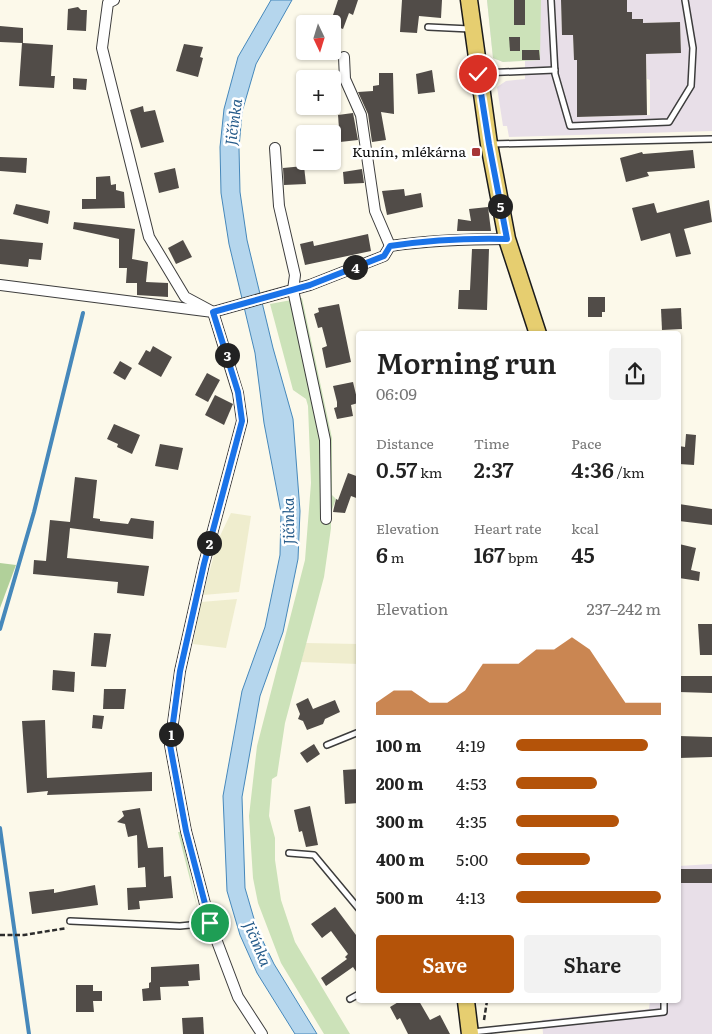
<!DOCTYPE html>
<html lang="en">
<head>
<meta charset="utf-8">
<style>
	body { margin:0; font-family:Literata,serif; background:#f2f2f2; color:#222; height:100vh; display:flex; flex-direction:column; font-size:19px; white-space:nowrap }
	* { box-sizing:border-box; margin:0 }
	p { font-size:16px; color:#767676 }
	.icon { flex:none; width:28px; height:28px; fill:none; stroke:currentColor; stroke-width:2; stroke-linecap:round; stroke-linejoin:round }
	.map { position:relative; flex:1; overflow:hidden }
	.side { position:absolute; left:356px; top:331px; width:325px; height:672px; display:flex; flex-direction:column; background:#fff; border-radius:5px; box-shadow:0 1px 4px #0004 }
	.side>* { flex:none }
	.needle { width:32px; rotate:176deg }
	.fabs { position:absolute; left:296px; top:15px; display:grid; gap:10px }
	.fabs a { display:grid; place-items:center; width:45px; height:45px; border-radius:5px; background:#fff; box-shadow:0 1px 4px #0004; font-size:25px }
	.pin { position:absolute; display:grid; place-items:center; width:42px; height:42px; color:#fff; margin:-21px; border:2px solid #fff; border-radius:50%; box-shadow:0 1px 5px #0007 }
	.km { position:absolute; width:25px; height:25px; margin:-12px; border-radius:50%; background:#222; color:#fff; font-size:14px; line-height:25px; text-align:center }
	.round { display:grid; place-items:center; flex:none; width:52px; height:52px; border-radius:5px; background:#f2f2f2 }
	.summary { display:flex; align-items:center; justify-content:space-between; height:85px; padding:0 20px }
	h1 { font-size:28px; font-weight:600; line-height:38px }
	.figures { display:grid; grid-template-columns:repeat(3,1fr); gap:8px; height:85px; padding:5px 20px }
	.figures div { display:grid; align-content:center }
	.figures b { font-size:21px; font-weight:600 }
	.figures small { font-size:14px; font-weight:400 }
	.figures p { font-size:14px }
	.chart { height:140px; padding:10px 20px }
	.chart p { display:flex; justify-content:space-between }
	.chart svg { width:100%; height:90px; margin-top:5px; fill:#b45309; opacity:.7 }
	.cta { display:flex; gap:10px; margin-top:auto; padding:10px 20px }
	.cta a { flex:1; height:58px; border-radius:5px; background:#b45309; color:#fff; font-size:20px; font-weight:600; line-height:58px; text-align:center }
	.cta a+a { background:#f2f2f2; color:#222 }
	ul { padding:0 20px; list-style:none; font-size:16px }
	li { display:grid; grid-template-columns:80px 60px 1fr; align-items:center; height:38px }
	li i { height:12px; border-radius:6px; background:#b45309 }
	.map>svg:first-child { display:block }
	.industrial { fill:#e8dfe8 }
	.farmland { fill:#efedce }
	.green { fill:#cce2b9 }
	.forest { fill:#b1d09a }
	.water { fill:#b5d6ed; stroke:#4688bb }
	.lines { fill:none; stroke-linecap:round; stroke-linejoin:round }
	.stream { stroke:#4688bb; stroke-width:4 }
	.building { fill:#514c48 }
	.service-casing { stroke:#3d3d3d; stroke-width:8 }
	.minor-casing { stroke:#3d3d3d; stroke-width:12 }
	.primary-casing { stroke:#1b1b1b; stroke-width:19 }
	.path { stroke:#2c2c2c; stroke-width:2.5; stroke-dasharray:5 2.5; stroke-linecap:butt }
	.service { stroke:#fff; stroke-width:5 }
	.minor { stroke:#fff; stroke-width:10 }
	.primary { stroke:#e6ce70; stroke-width:16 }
	.route-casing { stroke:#fff; stroke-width:10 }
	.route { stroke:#1a73e8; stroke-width:6 }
	.poi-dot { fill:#a73537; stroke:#fff; stroke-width:2 }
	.labels { text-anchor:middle; stroke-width:5; stroke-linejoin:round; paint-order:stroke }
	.poi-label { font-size:14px; fill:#0a0a0a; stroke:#fff; text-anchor:end }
	.water-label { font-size:15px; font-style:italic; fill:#255b8a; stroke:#fff }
</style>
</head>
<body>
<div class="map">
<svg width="712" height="1034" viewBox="0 0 712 1034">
	<rect width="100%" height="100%" fill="#fcf9ea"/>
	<g class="industrial">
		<polygon points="487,0 561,0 562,35 573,35 574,59 577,60 577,117 650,115 650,80 647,79 646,54 681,53 680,22 643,23 643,19 641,19 632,23 632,13 627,12 627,0 712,0 712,131 509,137 507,126 503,126 497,87 506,81 525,79 525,60 503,62 493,58"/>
		<polygon points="712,864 712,1034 543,1034 542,1020 649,1009 650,1001 679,1001 679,866"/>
	</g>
	<g class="farmland">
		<polygon points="231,513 251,516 239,592 203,595 218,540"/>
		<polygon points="237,599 226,648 193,644 201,602"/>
		<polygon points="306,643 359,644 359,664 301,662"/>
	</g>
	<g class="green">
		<polygon points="487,0 541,0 540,60 503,62 493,58"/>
		<polygon points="302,298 332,438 332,495 336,499 331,512 331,528 324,577 285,723 277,776 272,779 269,816 275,838 275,860 281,900 295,942 350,1034 324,1034 281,963 258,903 253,878 249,816 257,746 305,560 311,483 308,406 306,399 293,390 270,304"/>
		<polygon points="178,832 181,832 198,911"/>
	</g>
	<polygon class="forest" points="0,563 16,565 0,608"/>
	<polygon class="water" points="271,0 292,0 256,64 242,112 239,148 240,192 247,240 273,348 293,419 300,511 298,559 283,632 260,696 242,797 245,888 257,929 274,964 317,1034 295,1034 257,973 240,935 227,891 223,796 242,691 265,627 280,555 281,512 264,423 255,353 229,244 221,193 220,147 224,109 238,57"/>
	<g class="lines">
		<g class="stream">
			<polyline points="0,629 34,512 83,313"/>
			<polyline points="0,828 29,1034"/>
		</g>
	</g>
	<g class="building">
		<polygon points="338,0 358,0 353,15 349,13 343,29 330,24"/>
		<polygon points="402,0 442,0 441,18 419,16 417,33 400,32"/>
		<rect x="514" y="0" width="11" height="25"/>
		<polygon points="561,0 627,0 627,12 632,12 632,19 643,19 643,23 680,22 681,53 646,54 647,115 577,117 577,60 574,60 573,35 562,35"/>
		<polygon points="78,7 81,10 87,10 86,31 67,30 68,9"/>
		<polygon points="0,26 23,28 23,43 53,45 51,76 55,76 54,88 19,86 22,43 0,42"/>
		<polygon points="509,37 520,37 520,51 510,51"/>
		<polygon points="184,44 203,47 200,57 203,58 198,77 176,71"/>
		<polygon points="522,50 539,50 540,60 522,60"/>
		<polygon points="432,70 435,92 418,94 416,74"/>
		<polygon points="379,73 393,73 394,114 381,112 386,140 372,142 368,114 358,92 373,91 373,86 379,85"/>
		<polygon points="73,78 87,79 86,90 73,89"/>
		<polygon points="143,106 144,112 155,110 164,142 141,148 130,110"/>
		<polygon points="353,113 358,140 340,142 338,115"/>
		<polygon points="693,150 695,168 647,172 649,176 626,182 620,158 642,152 643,154"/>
		<polygon points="0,157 27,158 26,173 0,171"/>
		<polygon points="304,166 306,184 284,185 283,168"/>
		<polygon points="175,168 179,188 159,193 154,173"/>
		<polygon points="362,169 364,183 344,184 343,172"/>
		<polygon points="110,176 111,185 116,184 116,190 124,192 125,208 82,209 82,199 96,199 96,177"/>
		<polygon points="404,189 405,196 421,193 423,207 387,215 382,191"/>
		<polygon points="709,200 712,222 684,229 691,254 676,257 670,233 641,241 632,208 654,203 657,213"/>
		<polygon points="16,204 50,211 48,224 13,214"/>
		<polygon points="488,207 491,231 457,231 458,219 471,221 469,209"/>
		<polygon points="74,222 135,229 132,259 148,262 146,282 168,283 168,297 137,295 137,283 126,283 127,268 119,268 119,239 73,229"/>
		<polygon points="368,234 371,251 305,265 300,244 313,241 314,246"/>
		<polygon points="0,239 43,243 41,260 29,259 28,267 0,264"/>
		<polygon points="183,240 192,257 176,264 168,248"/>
		<polygon points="472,249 489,249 487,310 458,309 459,290 470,290"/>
		<polygon points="588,297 605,297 605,312 602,312 602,317 588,317"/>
		<polygon points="339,304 351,362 326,368 322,348 327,346 322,327 318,328 314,314 319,312 318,308"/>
		<polygon points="681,308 682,329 662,330 661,309"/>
		<polygon points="153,346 172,357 161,377 138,364 146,350 150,352"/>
		<polygon points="120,361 132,368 125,380 113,373"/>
		<polygon points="207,373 220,380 208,402 195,395"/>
		<polygon points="353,382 358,403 351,405 353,416 337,419 334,408 337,407 337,402 333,386"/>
		<polygon points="215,395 233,404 224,425 205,415"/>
		<polygon points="114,424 140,435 132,454 117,447 118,444 107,439"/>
		<polygon points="686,434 696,435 694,465 679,464 679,446 685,447"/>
		<polygon points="160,444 183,448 178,470 155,466"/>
		<polygon points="348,473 359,477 359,499 351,496 345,513 333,512 336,499 338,500"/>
		<polygon points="75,477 97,480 93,518 100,519 100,521 128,524 131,518 154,521 153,539 70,528 67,558 149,566 144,596 117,593 118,582 33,574 34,560 46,561 50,520 70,522"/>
		<polygon points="679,504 712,509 712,525 679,521"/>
		<polygon points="679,544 696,548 691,570 700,572 699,581 679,578"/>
		<polygon points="698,624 712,624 712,655 700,655"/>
		<polygon points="94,633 111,634 106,667 91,666"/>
		<polygon points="53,670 75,672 74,692 52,690"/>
		<polygon points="679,676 712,676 712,693 679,692"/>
		<polygon points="104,689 126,689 124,709 103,709"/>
		<polygon points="308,698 313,709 335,700 340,712 325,719 323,724 307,730 303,721 298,719 300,714 296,704"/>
		<polygon points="93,715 104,716 102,729 92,728"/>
		<polygon points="45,720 47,778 152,772 152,791 47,795 48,791 27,793 22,721"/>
		<polygon points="679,736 712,737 712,757 679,758"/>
		<polygon points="314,744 320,754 307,763 300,753"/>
		<polygon points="359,769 359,803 345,804 343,770"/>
		<polygon points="310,806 318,845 306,847 302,831 299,832 294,810"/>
		<polygon points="140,808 148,848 163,847 164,877 171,876 173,898 139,901 140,909 128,910 127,888 146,887 145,867 138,868 137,835 128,837 125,824 117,822 124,816 122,811"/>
		<rect x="679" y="869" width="33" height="14"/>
		<polygon points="95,885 98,905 32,914 29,892 54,889 54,893"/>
		<polygon points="335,907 359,939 359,976 353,967 326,986 321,978 347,959 345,957 348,954 331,931 322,938 311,924"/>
		<polygon points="199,964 200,980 188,981 189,986 160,987 161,1000 143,1001 142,989 149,988 149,983 151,982 151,967"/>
		<polygon points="76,985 93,985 93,991 102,991 102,1001 93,1001 94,1012 76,1012"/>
		<polygon points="400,1001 419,1001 430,1020 440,1015 450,1034 408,1034 400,1018 397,1020 390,1007"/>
		<polygon points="203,1017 204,1034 183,1034 182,1018"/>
	</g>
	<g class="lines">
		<g class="service-casing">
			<g id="service">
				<polyline points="551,0 555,74 570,126 669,122 691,86 693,48 685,0"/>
				<polyline points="428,27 470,29"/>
				<polyline points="481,73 555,70"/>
				<polyline points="492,144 712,139"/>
				<polyline points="327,745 359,732"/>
				<polyline points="289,853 314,855 359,909"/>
				<polyline points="70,921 180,926 210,923"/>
				<polyline points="350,999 359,994"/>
				<polyline points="472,1032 664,1012 664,1001"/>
			</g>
		</g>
		<g class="minor-casing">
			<g id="minor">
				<polyline points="114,0 108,3 102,48 149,237 185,297 213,312 238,393 242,421 204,564 180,671 170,745 186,831 210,923 238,997 262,1034"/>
				<polyline points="344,57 345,79 361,115 375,211 390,246"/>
				<polyline points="275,148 279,206 295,275 293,290 325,440 326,519"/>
				<path d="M0,285L213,312L310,285L384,256L390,246C430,240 467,239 507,239"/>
			</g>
		</g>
		<g class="primary-casing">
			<g id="primary">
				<polyline points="469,0 489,144 507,239 538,334"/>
				<polyline points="466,1001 470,1034"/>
			</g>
		</g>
		<g class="path">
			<polyline points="0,935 24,935 67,928"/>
			<polyline points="484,1020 487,1001"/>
		</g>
		<use href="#service" class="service"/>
		<use href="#minor" class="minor"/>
		<use href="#primary" class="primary"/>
	</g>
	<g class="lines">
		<g class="route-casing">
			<path id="route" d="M210,923L186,831L170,745L180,671L204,564L242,421L238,392L213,312L310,285L384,256L390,246C430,240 467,238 507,239L489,144L478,74"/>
		</g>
		<use href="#route" class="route"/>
	</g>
	<rect class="poi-dot" x="471" y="147" width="10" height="10" rx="2.5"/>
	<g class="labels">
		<g class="poi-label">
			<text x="466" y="157">Kunín, mlékárna</text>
		</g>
		<g class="water-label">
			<text transform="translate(234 122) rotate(-82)" y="5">Jičínka</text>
			<text transform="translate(289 521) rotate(-91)" y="5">Jičínka</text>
			<text transform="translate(257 944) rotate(67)" y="5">Jičínka</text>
		</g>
	</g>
</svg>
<div class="fabs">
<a><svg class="needle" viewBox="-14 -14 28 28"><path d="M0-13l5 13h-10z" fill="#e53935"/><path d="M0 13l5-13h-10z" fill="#767676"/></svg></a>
<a>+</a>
<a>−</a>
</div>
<div class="pin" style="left:210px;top:923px;background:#1e9e55"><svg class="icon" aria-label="arrive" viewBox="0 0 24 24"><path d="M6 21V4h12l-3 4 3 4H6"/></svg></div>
<div class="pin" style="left:478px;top:74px;background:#d93025"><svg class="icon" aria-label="check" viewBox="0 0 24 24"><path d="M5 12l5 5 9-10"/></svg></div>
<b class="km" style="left:171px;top:734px">1</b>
<b class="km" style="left:209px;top:543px">2</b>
<b class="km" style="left:227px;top:355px">3</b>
<b class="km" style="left:355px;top:267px">4</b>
<b class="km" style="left:500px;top:206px">5</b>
<section class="side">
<div class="summary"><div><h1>Morning run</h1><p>06:09</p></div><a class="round"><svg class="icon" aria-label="share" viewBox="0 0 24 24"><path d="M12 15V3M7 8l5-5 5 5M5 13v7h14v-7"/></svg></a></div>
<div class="figures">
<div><p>Distance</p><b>0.57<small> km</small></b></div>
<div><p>Time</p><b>2:37</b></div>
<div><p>Pace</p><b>4:36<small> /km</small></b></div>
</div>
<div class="figures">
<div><p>Elevation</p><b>6<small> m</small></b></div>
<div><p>Heart rate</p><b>167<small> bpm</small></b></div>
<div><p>kcal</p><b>45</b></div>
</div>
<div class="chart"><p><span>Elevation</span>237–242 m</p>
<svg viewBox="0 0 160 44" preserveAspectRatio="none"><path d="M0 44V38L10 32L20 32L30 38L40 38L50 32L60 19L70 19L80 19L90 12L100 12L110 6L120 12L130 25L140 38L150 38L160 38V44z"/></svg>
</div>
<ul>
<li><b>100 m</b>4:19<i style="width:91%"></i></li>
<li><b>200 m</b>4:53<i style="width:56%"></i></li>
<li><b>300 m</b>4:35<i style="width:71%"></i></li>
<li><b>400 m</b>5:00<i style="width:51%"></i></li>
<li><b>500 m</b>4:13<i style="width:100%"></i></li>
</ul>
<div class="cta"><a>Save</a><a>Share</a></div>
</section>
</div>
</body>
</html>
